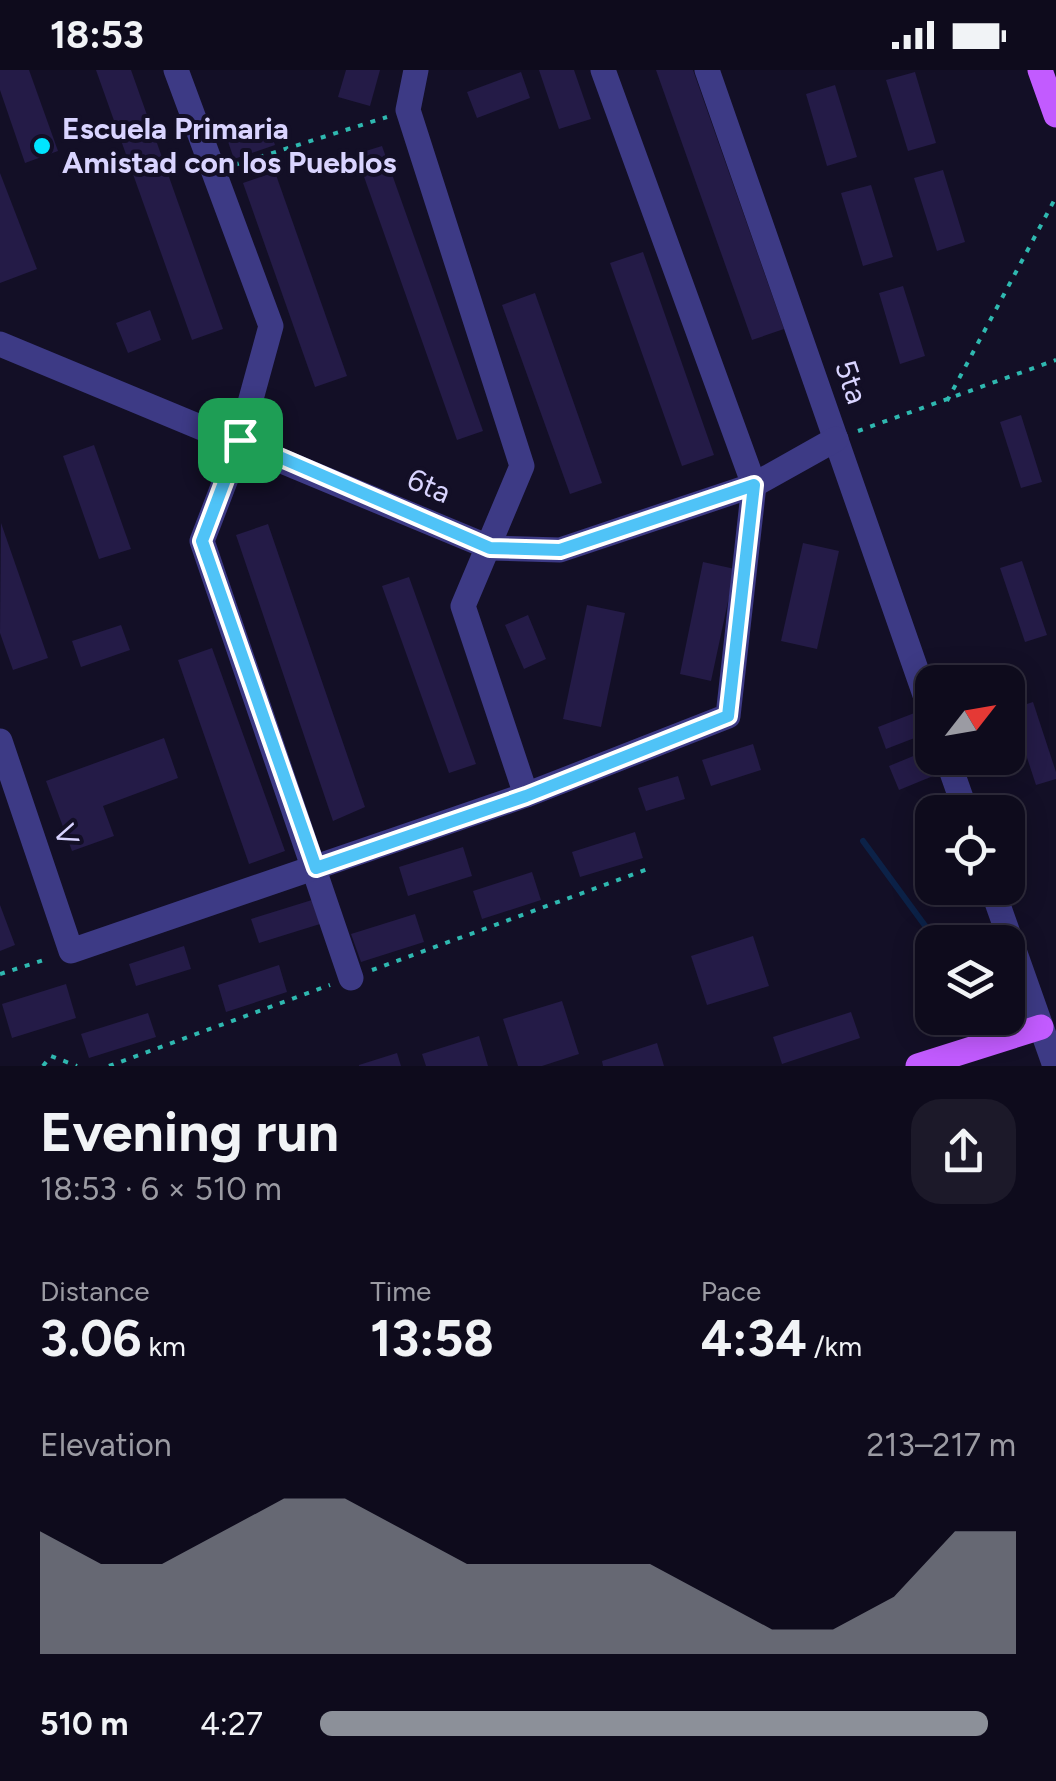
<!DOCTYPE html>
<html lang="en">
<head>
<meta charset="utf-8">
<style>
	body { margin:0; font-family:Figtree,sans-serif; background:#1c1929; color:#f1f3f6; height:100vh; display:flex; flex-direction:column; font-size:38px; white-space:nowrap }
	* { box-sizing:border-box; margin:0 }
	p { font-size:32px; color:#9b9ba3 }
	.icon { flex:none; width:55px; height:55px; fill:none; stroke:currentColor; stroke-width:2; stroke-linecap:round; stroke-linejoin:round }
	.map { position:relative; height:996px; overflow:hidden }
	.side { display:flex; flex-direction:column; background:#0e0b1c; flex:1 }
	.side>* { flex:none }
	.needle { width:65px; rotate:59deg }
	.tools { position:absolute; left:915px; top:595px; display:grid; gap:20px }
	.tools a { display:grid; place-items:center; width:110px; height:110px; border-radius:20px; background:#0e0b1c; box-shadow:0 5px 25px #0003,0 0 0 2px #2e2b3b; font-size:50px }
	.pin { position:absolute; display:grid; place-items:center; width:85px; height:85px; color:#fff; margin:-42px; border-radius:20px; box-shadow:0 5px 15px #0006 }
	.round { display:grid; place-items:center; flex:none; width:105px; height:105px; border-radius:30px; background:#1c1929 }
	.headline { display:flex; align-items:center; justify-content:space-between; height:170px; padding:0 40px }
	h1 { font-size:55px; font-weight:700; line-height:75px }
	.stats { display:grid; grid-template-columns:repeat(3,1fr); gap:15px; height:170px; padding:10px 40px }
	.stats div { display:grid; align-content:center }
	.stats b { font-size:50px; font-weight:700 }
	.stats small { font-size:28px; font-weight:400 }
	.stats p { font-size:28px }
	.chart { height:280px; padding:20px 40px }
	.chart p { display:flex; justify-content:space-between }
	.chart svg { width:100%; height:180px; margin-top:10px; fill:#8c9099; opacity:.7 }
	ul { padding:0 40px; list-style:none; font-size:32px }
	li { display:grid; grid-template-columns:160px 120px 1fr; align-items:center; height:75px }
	li i { height:25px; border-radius:12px; background:#8c9099 }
	.status { display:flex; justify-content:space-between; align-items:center; height:70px; padding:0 50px; background:#0e0b1c; direction:ltr }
	.status svg { height:28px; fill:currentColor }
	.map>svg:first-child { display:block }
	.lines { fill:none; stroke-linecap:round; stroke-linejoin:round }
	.stream { stroke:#0c2248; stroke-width:6 }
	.building { fill:#241b47 }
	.path { stroke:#2fb8b0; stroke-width:4; stroke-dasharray:5 8; stroke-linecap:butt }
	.minor { stroke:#3d3a85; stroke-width:25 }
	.major { stroke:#c25bff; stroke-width:25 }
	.route-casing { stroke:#fff; stroke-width:20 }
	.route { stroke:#4fc3f7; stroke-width:12 }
	.poi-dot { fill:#00e5ff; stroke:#130f26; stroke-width:4 }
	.labels { text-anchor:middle; stroke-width:8; stroke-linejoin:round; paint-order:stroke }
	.poi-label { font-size:30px; font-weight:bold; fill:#d9d4ff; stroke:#130f26; text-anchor:start }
	.street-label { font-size:30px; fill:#d9d4ff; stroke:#130f26 }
</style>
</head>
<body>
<div class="status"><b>18:53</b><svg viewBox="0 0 49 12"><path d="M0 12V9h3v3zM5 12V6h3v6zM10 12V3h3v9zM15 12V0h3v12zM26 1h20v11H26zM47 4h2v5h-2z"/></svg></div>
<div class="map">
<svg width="1056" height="996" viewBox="0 0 1056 996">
	<rect width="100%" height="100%" fill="#130f26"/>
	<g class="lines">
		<polyline class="stream" points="863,771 937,872"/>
	</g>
	<g class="building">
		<polygon points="0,0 29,0 58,81 25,93 0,20"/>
		<polygon points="96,0 131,0 223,259 192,270"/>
		<polygon points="346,0 380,0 370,36 338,27"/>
		<polygon points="539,0 574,0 591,49 559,59"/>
		<polygon points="656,0 693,0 784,259 752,270"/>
		<polygon points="521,2 530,28 477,48 467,22"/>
		<polygon points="915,2 936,73 908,81 886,10"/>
		<polygon points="835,15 857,87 827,96 806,24"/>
		<polygon points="266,49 275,75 234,89 225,63"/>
		<polygon points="382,76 483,361 457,370 356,84"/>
		<polygon points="943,100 965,172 937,181 914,108"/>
		<polygon points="275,102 347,306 315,317 243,113"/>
		<polygon points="0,103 37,199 0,213"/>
		<polygon points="871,115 893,187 863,196 841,123"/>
		<polygon points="643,182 714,385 682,396 610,193"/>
		<polygon points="903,216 925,286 900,294 879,223"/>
		<polygon points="535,223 602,413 570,424 502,235"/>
		<polygon points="150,240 161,270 128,283 116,253"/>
		<polygon points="1021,345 1042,412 1021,418 1000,352"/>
		<polygon points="94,375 131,479 99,489 63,386"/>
		<polygon points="1,453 48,588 13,600 0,563"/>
		<polygon points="268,454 365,737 333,751 236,465"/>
		<polygon points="803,473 839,481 817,579 781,571"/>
		<polygon points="1022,491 1047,565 1025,572 1000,498"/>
		<polygon points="703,492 735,499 711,611 680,604"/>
		<polygon points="409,507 476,694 449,703 382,516"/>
		<polygon points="587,535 625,543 601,657 563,649"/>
		<polygon points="528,545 546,589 524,599 505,555"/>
		<polygon points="121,555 130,580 81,597 72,571"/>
		<polygon points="212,578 285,781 249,794 178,590"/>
		<polygon points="1033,632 1056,702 1056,709 1036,715 1011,639"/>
		<polygon points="917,642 925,664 886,679 878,657"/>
		<polygon points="164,668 178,708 103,736 114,766 72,781 46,711"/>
		<polygon points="753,674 761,700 711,716 702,690"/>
		<polygon points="928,680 938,704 899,720 889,696"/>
		<polygon points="678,706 685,729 646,741 638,718"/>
		<polygon points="635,762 643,788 580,807 572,782"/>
		<polygon points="463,777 472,806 408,826 399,797"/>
		<polygon points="532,802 541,830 482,849 473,821"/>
		<polygon points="312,830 320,854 259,873 251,849"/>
		<polygon points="0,835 15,875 0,881"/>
		<polygon points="415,844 424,872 361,892 351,864"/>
		<polygon points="753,866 769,916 707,935 691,886"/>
		<polygon points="184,876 191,899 136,916 129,894"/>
		<polygon points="279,895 287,922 226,942 218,915"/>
		<polygon points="66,914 76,948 12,968 2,934"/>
		<polygon points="562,931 579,984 542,996 518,996 503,949"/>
		<polygon points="851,942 860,968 782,994 773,967"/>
		<polygon points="148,943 156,967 89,988 81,964"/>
		<polygon points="479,966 488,996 426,996 422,984"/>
		<polygon points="657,973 664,996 603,996 602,991"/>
		<polygon points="397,983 401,996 359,996 359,995"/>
	</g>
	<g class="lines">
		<g class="path">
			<polyline points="234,95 387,47"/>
			<polyline points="947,331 1056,127"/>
			<polyline points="858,361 1056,290"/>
			<polyline points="372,900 648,799"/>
			<polyline points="0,904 47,889"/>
			<polyline points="43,996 51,986 77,996"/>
			<polyline points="109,996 330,915"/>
		</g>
		<g class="minor">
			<polyline points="176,0 271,256 237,380 202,471 351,908"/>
			<polyline points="416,0 408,40 522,396 463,536 526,725"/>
			<polyline points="707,0 932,645"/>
			<polyline points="0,274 491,478 560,480 754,415 836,369"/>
			<polyline points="0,671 71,881 526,725 728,646 754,415 603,0"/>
			<polyline points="947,688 966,742"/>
			<polyline points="992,818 1055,996"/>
		</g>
		<g class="major">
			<polyline points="1040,0 1056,45"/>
			<polyline points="918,996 1041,957"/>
		</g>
	</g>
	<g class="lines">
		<g class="route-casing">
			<polygon id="route" points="240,370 490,478 560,480 754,415 728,646 526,726 316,798 202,471"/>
		</g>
		<use href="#route" class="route"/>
	</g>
	<circle class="poi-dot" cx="42" cy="76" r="10"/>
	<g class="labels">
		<g class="poi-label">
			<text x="62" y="69">Escuela Primaria<tspan x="62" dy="34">Amistad con los Pueblos</tspan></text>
		</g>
		<g class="street-label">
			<text transform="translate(851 312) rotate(71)" y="10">5ta</text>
			<text transform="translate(429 416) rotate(23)" y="10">6ta</text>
			<text transform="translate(66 765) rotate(71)" y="10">V</text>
		</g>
	</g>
</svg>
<div class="tools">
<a><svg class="needle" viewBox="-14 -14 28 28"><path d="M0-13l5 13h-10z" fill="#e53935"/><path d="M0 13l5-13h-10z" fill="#9b9ba3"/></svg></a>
<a><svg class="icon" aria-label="locate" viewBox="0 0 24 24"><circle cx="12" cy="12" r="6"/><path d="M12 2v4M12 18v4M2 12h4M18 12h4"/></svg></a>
<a><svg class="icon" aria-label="layers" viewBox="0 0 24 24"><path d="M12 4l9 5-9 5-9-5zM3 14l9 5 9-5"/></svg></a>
</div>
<div class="pin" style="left:240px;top:370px;background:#1e9e55"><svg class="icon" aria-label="arrive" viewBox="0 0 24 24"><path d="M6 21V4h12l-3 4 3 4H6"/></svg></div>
</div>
<section class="side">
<div class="headline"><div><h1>Evening run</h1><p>18:53 · 6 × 510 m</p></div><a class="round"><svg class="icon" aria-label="share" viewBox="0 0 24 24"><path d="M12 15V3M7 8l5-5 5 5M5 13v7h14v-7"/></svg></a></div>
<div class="stats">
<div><p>Distance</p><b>3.06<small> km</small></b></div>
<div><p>Time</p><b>13:58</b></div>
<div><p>Pace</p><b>4:34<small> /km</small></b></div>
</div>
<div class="chart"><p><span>Elevation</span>213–217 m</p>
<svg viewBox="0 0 160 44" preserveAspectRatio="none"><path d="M0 44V14L10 22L20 22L30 14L40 6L50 6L60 14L70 22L80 22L90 22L100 22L110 30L120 38L130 38L140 30L150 14L160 14V44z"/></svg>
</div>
<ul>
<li><b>510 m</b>4:27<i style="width:96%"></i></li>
</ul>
</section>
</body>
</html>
